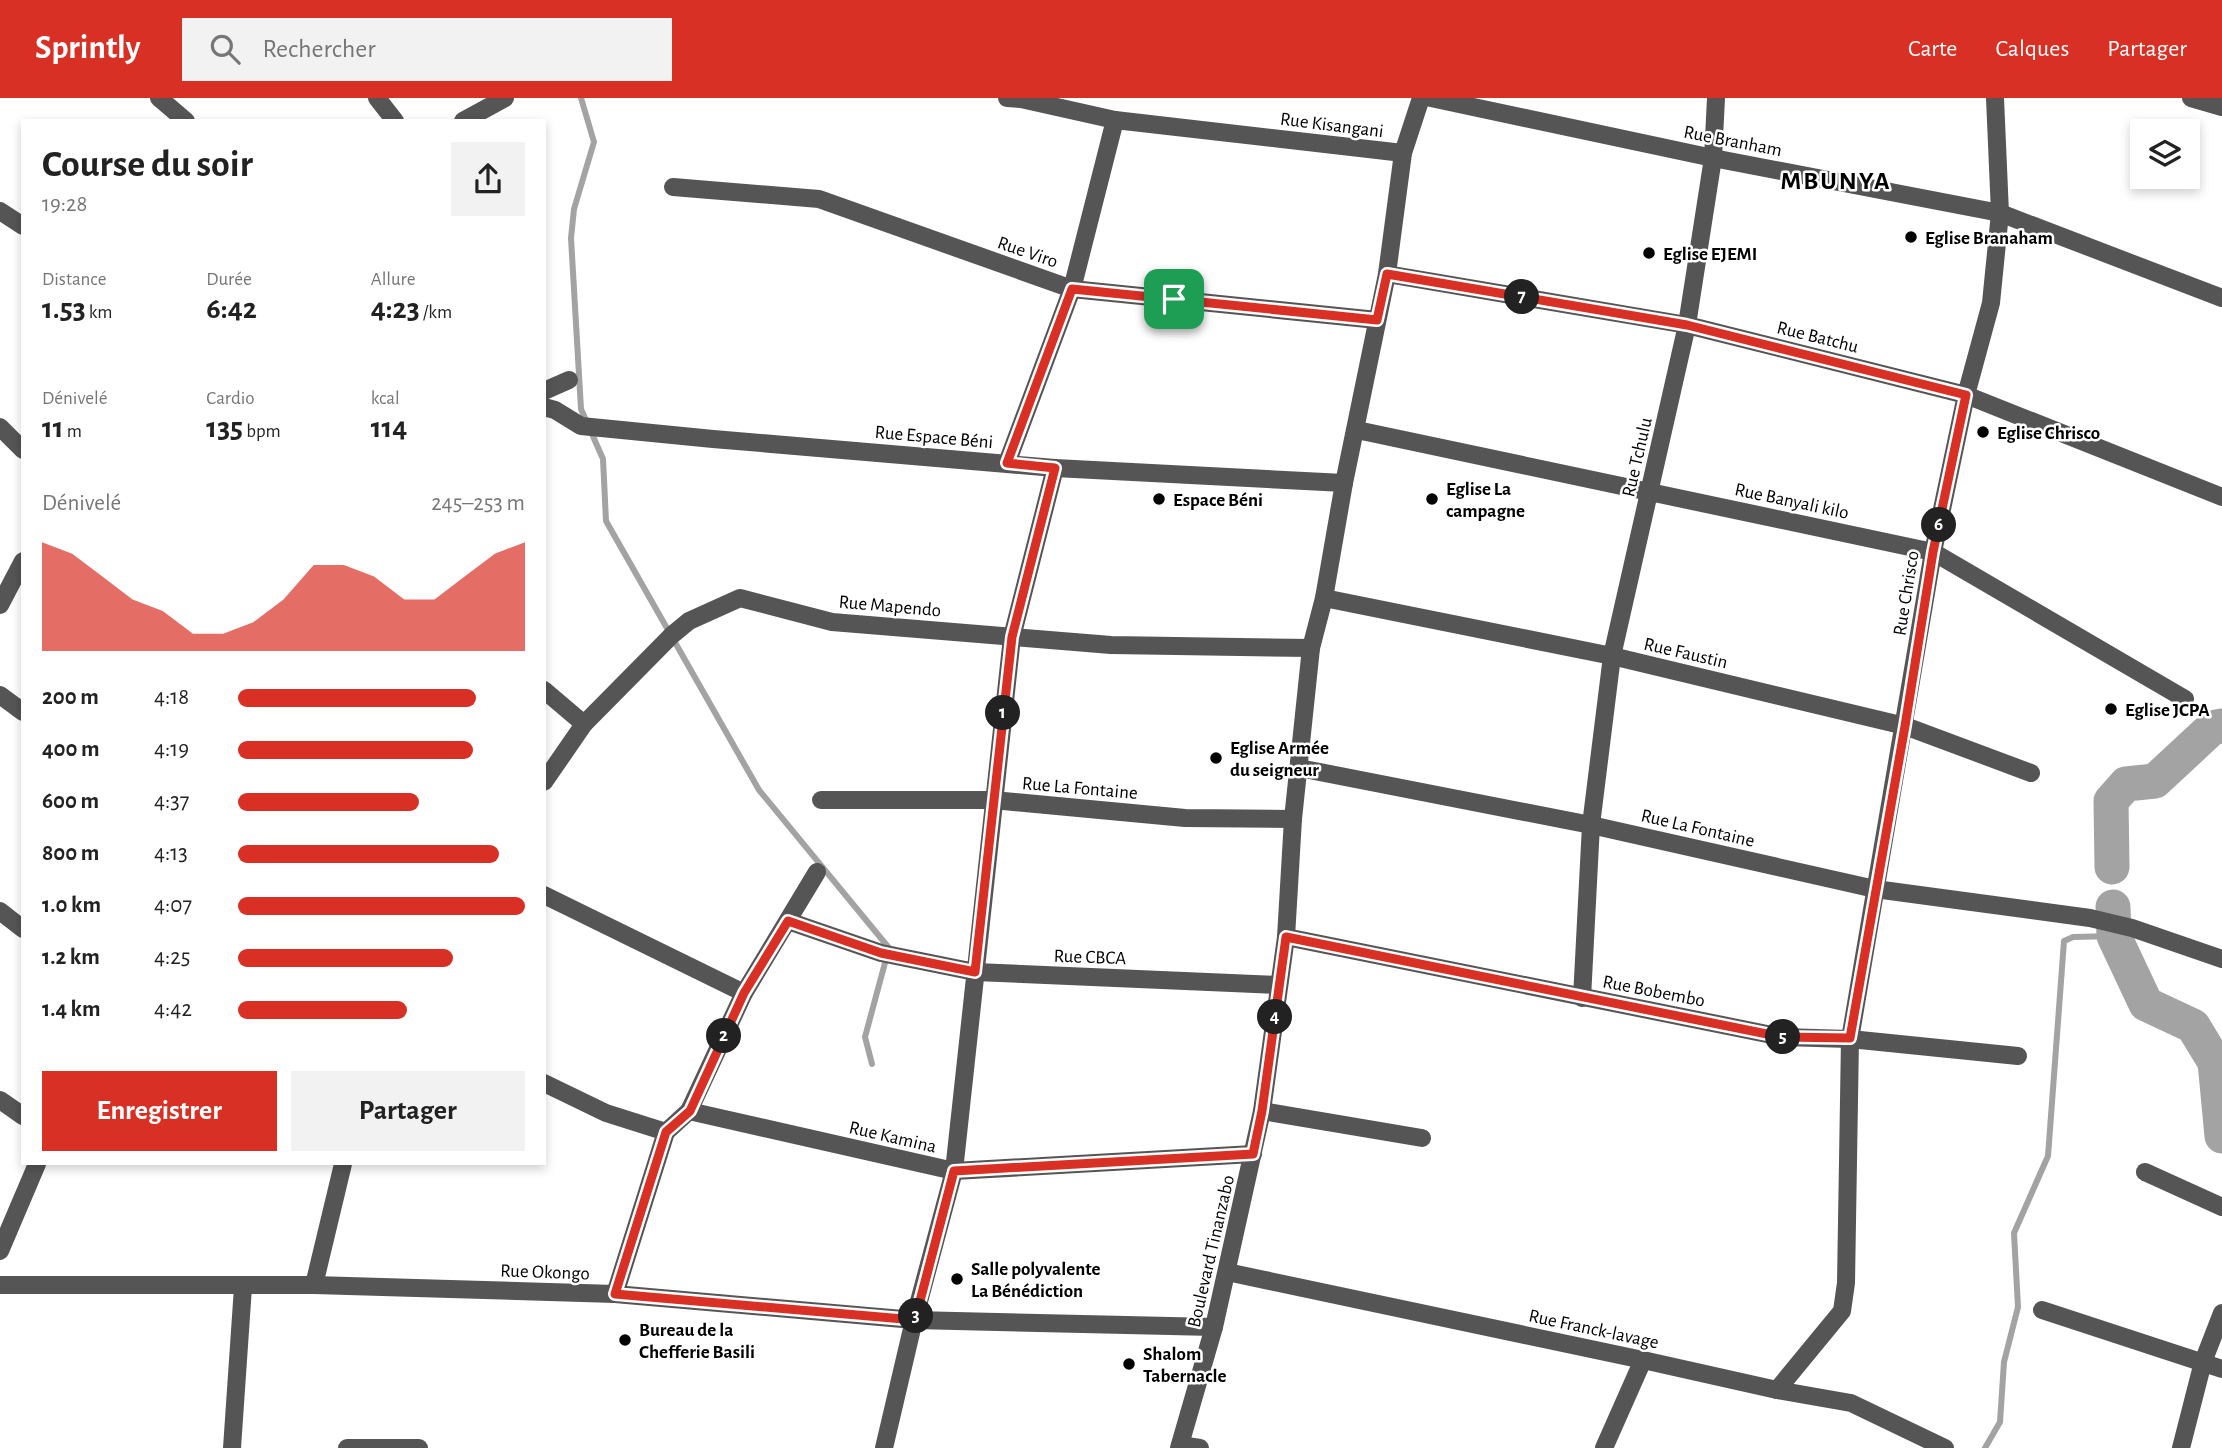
<!DOCTYPE html>
<html lang="fr">
<head>
<meta charset="utf-8">
<style>
	body { margin:0; font-family:"Alegreya Sans",sans-serif; background:#f2f2f2; color:#222; height:100vh; display:flex; flex-direction:column; font-size:26px; white-space:nowrap }
	* { box-sizing:border-box; margin:0 }
	p { font-size:23px; color:#767676 }
	.icon { flex:none; width:38px; height:38px; fill:none; stroke:currentColor; stroke-width:2; stroke-linecap:round; stroke-linejoin:round }
	.map { position:relative; flex:1; overflow:hidden }
	.sheet { position:absolute; left:21px; top:21px; width:525px; height:1046px; display:flex; flex-direction:column; background:#fff; border-radius:0px; box-shadow:0 4px 10px #0003 }
	.sheet>* { flex:none }
	.buttons { position:absolute; left:2130px; top:21px; display:grid; gap:14px }
	.buttons a { display:grid; place-items:center; width:70px; height:70px; border-radius:0px; background:#fff; box-shadow:0 4px 10px #0003; font-size:35px }
	.pin { position:absolute; display:grid; place-items:center; width:60px; height:60px; color:#fff; margin:-30px; border-radius:14px; box-shadow:0 4px 10px #0006 }
	.km { position:absolute; width:35px; height:35px; margin:-18px; border-radius:50%; background:#222; color:#fff; font-size:19px; line-height:35px; text-align:center }
	.round { display:grid; place-items:center; flex:none; width:74px; height:74px; border-radius:0px; background:#f2f2f2 }
	.overview { display:flex; align-items:center; justify-content:space-between; height:119px; padding:0 21px }
	h1 { font-size:38px; font-weight:600; line-height:52px }
	.figures { display:grid; grid-template-columns:repeat(3,1fr); gap:10px; height:119px; padding:7px 21px }
	.figures div { display:grid; align-content:center }
	.figures b { font-size:30px; font-weight:600 }
	.figures small { font-size:19px; font-weight:400 }
	.figures p { font-size:19px }
	.chart { height:196px; padding:14px 21px }
	.chart p { display:flex; justify-content:space-between }
	.chart svg { width:100%; height:126px; margin-top:7px; fill:#d93025; opacity:.7 }
	.button { display:flex; gap:14px; margin-top:auto; padding:14px 21px }
	.button a { flex:1; height:80px; border-radius:0px; background:#d93025; color:#fff; font-size:28px; font-weight:600; line-height:80px; text-align:center }
	.button a+a { background:#f2f2f2; color:#222 }
	ul { padding:0 21px; list-style:none; font-size:23px }
	li { display:grid; grid-template-columns:112px 84px 1fr; align-items:center; height:52px }
	li i { height:18px; border-radius:9px; background:#d93025 }
	header { display:flex; align-items:center; gap:42px; box-sizing:border-box; height:98px; padding:0 35px; background:#d93025; color:#fff }
	header strong { font-size:33px }
	nav { display:flex; gap:38px; margin-inline-start:auto; font-size:24px }
	.search { width:490px; height:63px; background:#f2f2f2; display:flex; align-items:center; gap:18px; box-sizing:border-box; padding:0 24px; border-radius:0px; color:#767676; font-size:26px }
	.map>svg:first-child { display:block }
	.lines { fill:none; stroke-linecap:round; stroke-linejoin:round }
	.stream { stroke:#a3a3a3; stroke-width:6 }
	.river { stroke:#a3a3a3; stroke-width:35 }
	.minor { stroke:#555; stroke-width:18 }
	.route-casing { stroke:#fff; stroke-width:14 }
	.route { stroke:#d93025; stroke-width:9 }
	.poi-dot { fill:#000; stroke:#fff; stroke-width:2.5 }
	.labels { text-anchor:middle; stroke-width:5; stroke-linejoin:round; paint-order:stroke }
	.street-label { font-size:19px; fill:#000; stroke:#fff }
	.poi-label { font-size:19px; font-weight:bold; fill:#000; stroke:#fff; text-anchor:start }
	.district-label { font-size:26px; font-weight:bold; letter-spacing:2px; fill:#000; stroke:#fff }
</style>
</head>
<body>
<header>
<strong>Sprintly</strong>
<div class="search"><svg class="icon" aria-label="search" viewBox="0 0 24 24"><circle cx="10" cy="10" r="6"/><path d="M15 15l6 6"/></svg>Rechercher</div>
<nav><a>Carte</a><a>Calques</a><a>Partager</a></nav>
</header>
<div class="map">
<svg width="2222" height="1350" viewBox="0 0 2222 1350">
	<rect width="100%" height="100%" fill="#fff"/>
	<g class="lines">
		<g class="stream">
			<polyline points="581,0 594,44 574,111 571,140 581,311 603,361 606,423 759,692 889,850 865,939 872,966"/>
			<polyline points="1985,1350 2000,1324 2004,1264 2018,1209 2014,1135 2048,1058 2064,843 2073,839 2114,838"/>
		</g>
		<g class="river">
			<polyline points="2112,769 2111,703 2126,686 2155,683 2212,630 2222,628"/>
			<polyline points="2113,809 2114,838 2146,906 2193,928 2215,964 2222,1038"/>
		</g>
		<g class="minor">
			<polyline points="159,0 186,23"/>
			<polyline points="377,0 395,23"/>
			<polyline points="1007,0 1021,1 1115,22 1403,55"/>
			<polyline points="1431,0 1713,60 2000,115 2222,200"/>
			<polyline points="2191,0 2222,9"/>
			<polyline points="463,23 505,0"/>
			<polyline points="673,89 819,101 1072,191 1377,222"/>
			<polyline points="0,113 23,128"/>
			<polyline points="1387,176 1687,227 1966,297 2222,399"/>
			<polyline points="544,293 569,282"/>
			<polyline points="544,309 555,312 581,328 713,341 1055,370 1344,385"/>
			<polyline points="0,329 23,352"/>
			<polyline points="1357,332 1933,454 2185,601"/>
			<polyline points="1007,365 1072,191 1115,22"/>
			<polyline points="1324,500 1612,558 1905,628 2031,675"/>
			<polyline points="0,507 23,463"/>
			<polyline points="544,592 584,626"/>
			<polyline points="0,597 23,614"/>
			<polyline points="1299,670 1591,727 1875,791 2090,820 2132,830 2222,861"/>
			<polyline points="544,684 584,626 672,537 689,523 740,500 832,524 1111,547 1311,550"/>
			<polyline points="821,702 993,702 1185,720 1293,721"/>
			<polyline points="544,797 744,895"/>
			<polyline points="0,813 23,831"/>
			<polyline points="788,823 881,855 975,874 1279,887"/>
			<polyline points="1286,839 1782,939 1850,941 2018,958"/>
			<polyline points="1582,900 1591,727 1612,558 1687,227 1713,60 1716,0"/>
			<polyline points="544,985 606,1015 666,1034 689,1013 954,1073 1253,1056"/>
			<polyline points="0,1002 23,1018"/>
			<polyline points="689,1013 744,895 817,774"/>
			<polyline points="1262,1013 1422,1040"/>
			<polyline points="2145,1074 2222,1109"/>
			<polyline points="0,1153 37,1066"/>
			<polyline points="1227,1174 1643,1262 1777,1292 1851,1305 1945,1350"/>
			<polyline points="0,1187 314,1187 615,1196 914,1222 1214,1229"/>
			<polyline points="314,1187 343,1066"/>
			<polyline points="615,1196 666,1034"/>
			<polyline points="2042,1212 2222,1271"/>
			<polyline points="1777,1292 1842,1213 1846,1185 1850,941 1933,454 1966,297 1991,205 2000,115 1995,0"/>
			<polyline points="1180,1347 1200,1350"/>
			<polyline points="232,1350 243,1189"/>
			<polyline points="347,1350 419,1350"/>
			<polyline points="884,1350 914,1222 954,1073 1012,539 1055,370"/>
			<polyline points="1179,1350 1214,1229 1262,1013 1286,839 1293,721 1311,550 1324,500 1344,385 1387,176 1403,55 1421,0"/>
			<polyline points="1604,1350 1643,1262"/>
			<polyline points="2181,1350 2203,1264 2222,1215"/>
		</g>
	</g>
	<g class="lines">
		<g class="route-casing">
			<polygon id="route" points="1387,176 1687,227 1966,297 1933,454 1905,628 1850,940 1782,939 1286,839 1262,1013 1253,1056 954,1073 915,1222 615,1196 666,1034 690,1013 744,895 788,823 881,855 975,874 1012,539 1055,370 1007,365 1072,191 1377,222"/>
		</g>
		<use href="#route" class="route"/>
	</g>
	<g class="poi-dot">
		<circle cx="1911" cy="139" r="7"/>
		<circle cx="1649" cy="155" r="7"/>
		<circle cx="1983" cy="334" r="7"/>
		<circle cx="1159" cy="401" r="7"/>
		<circle cx="1432" cy="401" r="7"/>
		<circle cx="2111" cy="611" r="7"/>
		<circle cx="1216" cy="660" r="7"/>
		<circle cx="957" cy="1181" r="7"/>
		<circle cx="625" cy="1242" r="7"/>
		<circle cx="1129" cy="1266" r="7"/>
	</g>
	<g class="labels">
		<g class="street-label">
			<text transform="translate(1332 26) rotate(7)" y="7">Rue Kisangani</text>
			<text transform="translate(1733 42) rotate(11)" y="7">Rue Branham</text>
			<text transform="translate(1028 153) rotate(19)" y="7">Rue Viro</text>
			<text transform="translate(1818 238) rotate(14)" y="7">Rue Batchu</text>
			<text transform="translate(934 338) rotate(5)" y="7">Rue Espace Béni</text>
			<text transform="translate(1636 359) rotate(-77)" y="7">Rue Tchulu</text>
			<text transform="translate(1792 402) rotate(12)" y="7">Rue Banyali kilo</text>
			<text transform="translate(1905 495) rotate(-81)" y="7">Rue Chrisco</text>
			<text transform="translate(890 507) rotate(5)" y="7">Rue Mapendo</text>
			<text transform="translate(1686 554) rotate(13)" y="7">Rue Faustin</text>
			<text transform="translate(1080 689) rotate(5)" y="7">Rue La Fontaine</text>
			<text transform="translate(1698 729) rotate(13)" y="7">Rue La Fontaine</text>
			<text transform="translate(1090 858) rotate(2)" y="7">Rue CBCA</text>
			<text transform="translate(1654 892) rotate(11)" y="7">Rue Bobembo</text>
			<text transform="translate(893 1038) rotate(13)" y="7">Rue Kamina</text>
			<text transform="translate(1210 1153) rotate(-77)" y="7">Boulevard Tinanzabo</text>
			<text transform="translate(545 1173) rotate(2)" y="7">Rue Okongo</text>
			<text transform="translate(1594 1230) rotate(12)" y="7">Rue Franck-lavage</text>
		</g>
		<g class="poi-label">
			<text x="1925" y="146">Eglise Branaham</text>
			<text x="1663" y="162">Eglise EJEMI</text>
			<text x="1997" y="341">Eglise Chrisco</text>
			<text x="1446" y="397">Eglise La<tspan x="1446" dy="22">campagne</tspan></text>
			<text x="1173" y="408">Espace Béni</text>
			<text x="2125" y="618">Eglise JCPA</text>
			<text x="1230" y="656">Eglise Armée<tspan x="1230" dy="22">du seigneur</tspan></text>
			<text x="971" y="1177">Salle polyvalente<tspan x="971" dy="22">La Bénédiction</tspan></text>
			<text x="639" y="1238">Bureau de la<tspan x="639" dy="22">Chefferie Basili</tspan></text>
			<text x="1143" y="1262">Shalom<tspan x="1143" dy="22">Tabernacle</tspan></text>
		</g>
		<g class="district-label">
			<text x="1836" y="91">MBUNYA</text>
		</g>
	</g>
</svg>
<div class="buttons">
<a><svg class="icon" aria-label="layers" viewBox="0 0 24 24"><path d="M12 4l9 5-9 5-9-5zM3 14l9 5 9-5"/></svg></a>
</div>
<div class="pin" style="left:1174px;top:201px;background:#1e9e55"><svg class="icon" aria-label="arrive" viewBox="0 0 24 24"><path d="M6 21V4h12l-3 4 3 4H6"/></svg></div>
<b class="km" style="left:1003px;top:615px">1</b>
<b class="km" style="left:724px;top:938px">2</b>
<b class="km" style="left:916px;top:1218px">3</b>
<b class="km" style="left:1275px;top:919px">4</b>
<b class="km" style="left:1783px;top:939px">5</b>
<b class="km" style="left:1939px;top:427px">6</b>
<b class="km" style="left:1522px;top:199px">7</b>
<section class="sheet">
<div class="overview"><div><h1>Course du soir</h1><p>19:28</p></div><a class="round"><svg class="icon" aria-label="share" viewBox="0 0 24 24"><path d="M12 15V3M7 8l5-5 5 5M5 13v7h14v-7"/></svg></a></div>
<div class="figures">
<div><p>Distance</p><b>1.53<small> km</small></b></div>
<div><p>Durée</p><b>6:42</b></div>
<div><p>Allure</p><b>4:23<small> /km</small></b></div>
</div>
<div class="figures">
<div><p>Dénivelé</p><b>11<small> m</small></b></div>
<div><p>Cardio</p><b>135<small> bpm</small></b></div>
<div><p>kcal</p><b>114</b></div>
</div>
<div class="chart"><p><span>Dénivelé</span>245–253 m</p>
<svg viewBox="0 0 160 44" preserveAspectRatio="none"><path d="M0 44V6L10 10L20 18L30 26L40 30L50 38L60 38L70 34L80 26L90 14L100 14L110 18L120 26L130 26L140 18L150 10L160 6V44z"/></svg>
</div>
<ul>
<li><b>200 m</b>4:18<i style="width:83%"></i></li>
<li><b>400 m</b>4:19<i style="width:82%"></i></li>
<li><b>600 m</b>4:37<i style="width:63%"></i></li>
<li><b>800 m</b>4:13<i style="width:91%"></i></li>
<li><b>1.0 km</b>4:07<i style="width:100%"></i></li>
<li><b>1.2 km</b>4:25<i style="width:75%"></i></li>
<li><b>1.4 km</b>4:42<i style="width:59%"></i></li>
</ul>
<div class="button"><a>Enregistrer</a><a>Partager</a></div>
</section>
</div>
</body>
</html>
